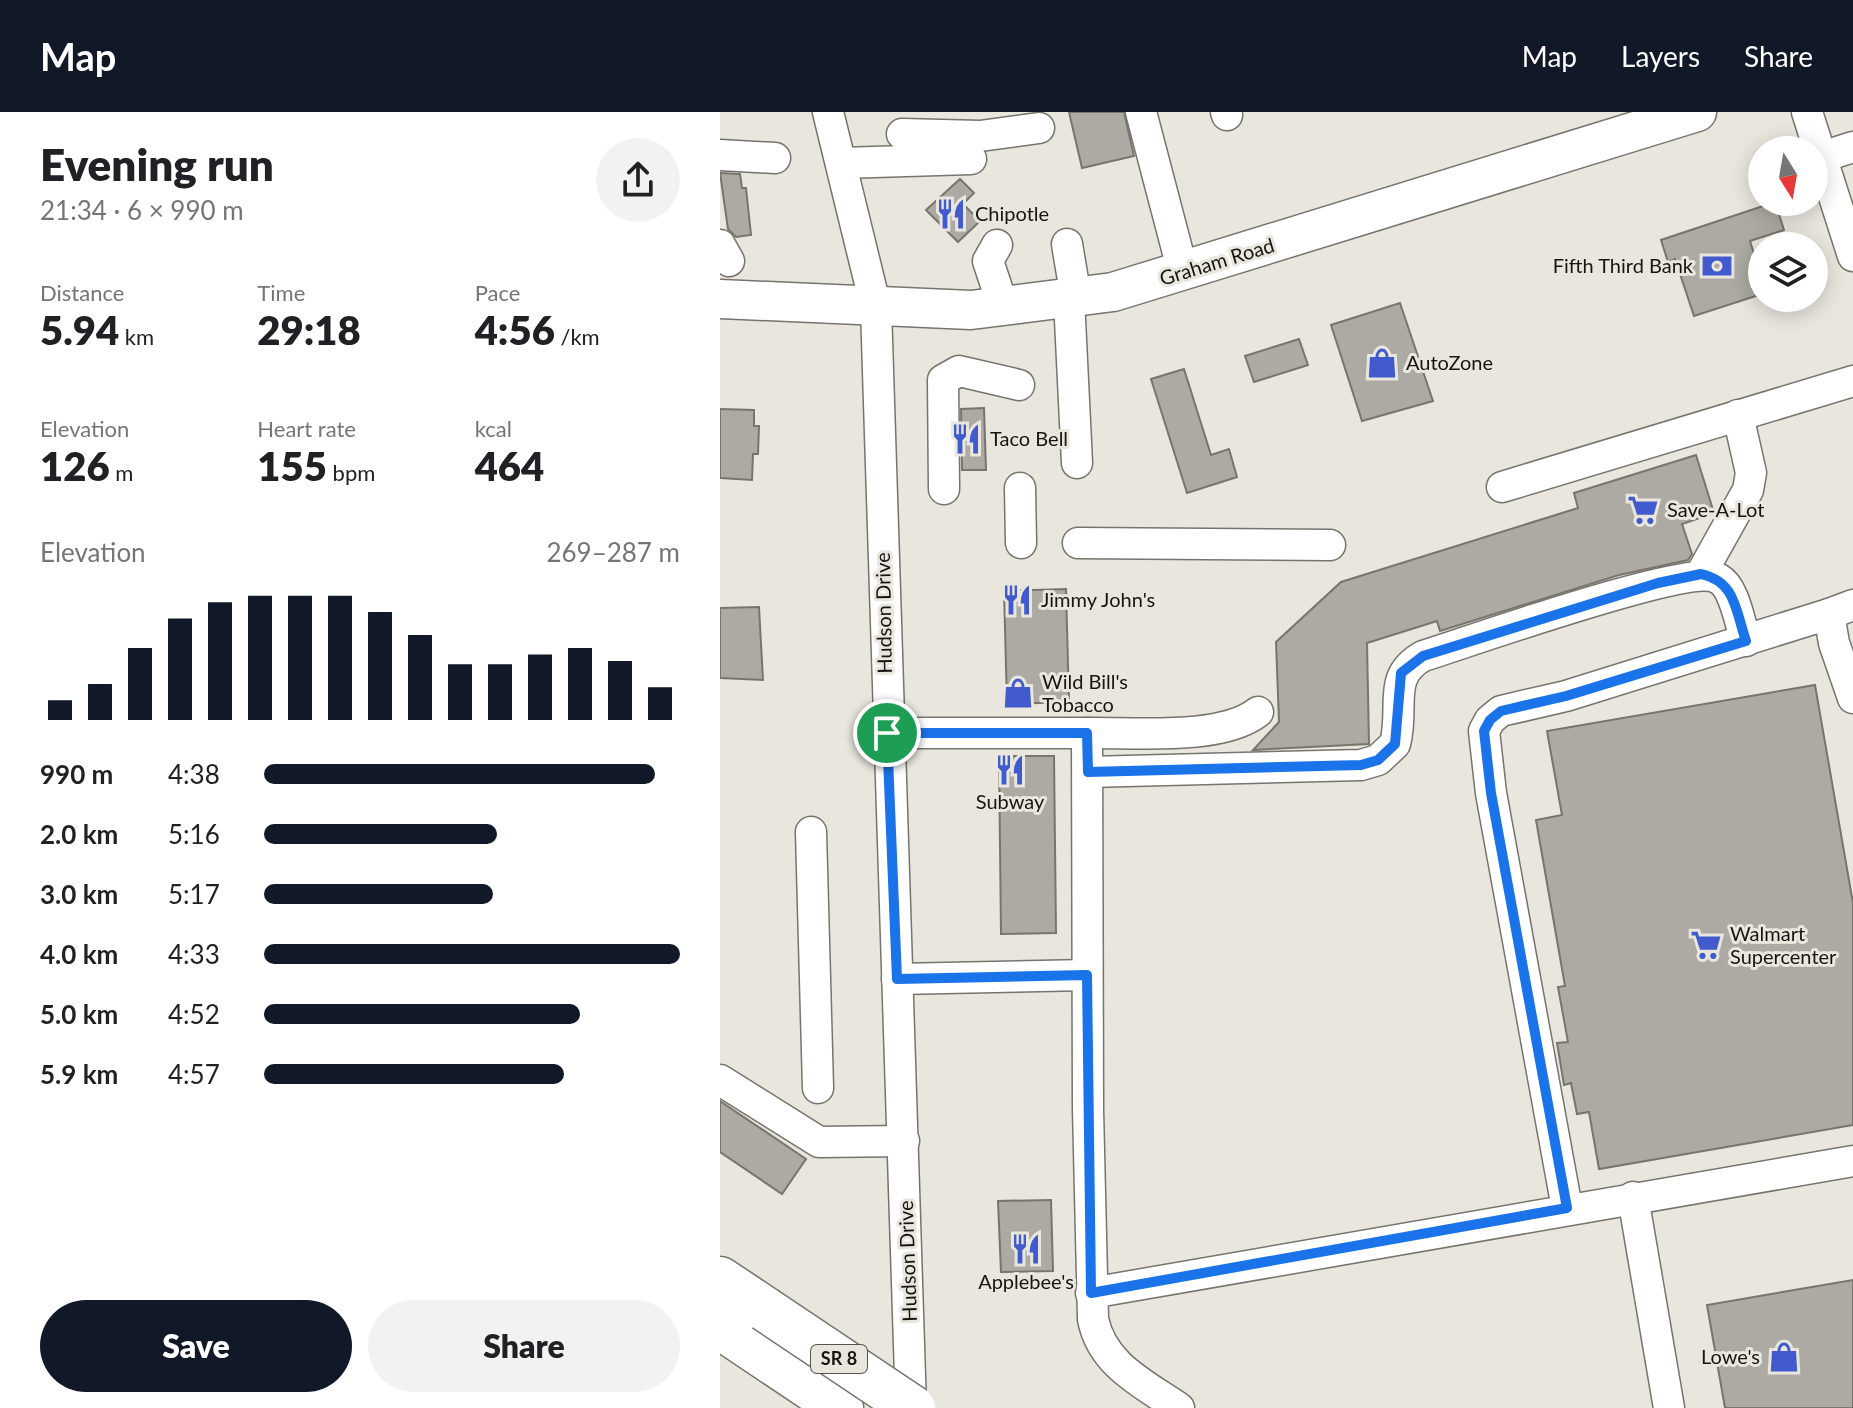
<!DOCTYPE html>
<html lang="en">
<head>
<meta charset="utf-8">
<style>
	body { margin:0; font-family:Lato,sans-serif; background:#f2f2f2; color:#202124; height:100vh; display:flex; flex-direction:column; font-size:30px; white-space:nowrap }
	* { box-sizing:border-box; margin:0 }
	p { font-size:26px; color:#757577 }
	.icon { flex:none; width:44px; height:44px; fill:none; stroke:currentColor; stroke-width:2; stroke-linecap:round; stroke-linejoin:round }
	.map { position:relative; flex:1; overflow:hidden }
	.side { display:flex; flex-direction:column; background:#fff; width:720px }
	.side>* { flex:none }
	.needle { width:52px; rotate:169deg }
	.fabs { position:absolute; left:1028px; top:24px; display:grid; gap:16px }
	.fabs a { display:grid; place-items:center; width:80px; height:80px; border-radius:50%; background:#fff; box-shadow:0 4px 20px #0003; font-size:40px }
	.pin { position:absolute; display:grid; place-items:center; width:68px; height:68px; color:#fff; margin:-34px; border:4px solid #fff; border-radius:50%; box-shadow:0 2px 8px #0007 }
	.round { display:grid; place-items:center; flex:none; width:84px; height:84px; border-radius:42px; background:#f2f2f2 }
	.overview { display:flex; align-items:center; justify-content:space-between; height:136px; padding:0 40px }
	h1 { font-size:44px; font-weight:800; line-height:60px }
	.metrics { display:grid; grid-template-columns:repeat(3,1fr); gap:12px; height:136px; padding:8px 40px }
	.metrics div { display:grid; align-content:center }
	.metrics b { font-size:40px; font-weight:800 }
	.metrics small { font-size:22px; font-weight:400 }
	.metrics p { font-size:22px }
	.chart { height:224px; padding:16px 40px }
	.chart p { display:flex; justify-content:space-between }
	.chart svg { width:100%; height:144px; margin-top:8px; stroke:#111827; stroke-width:6 }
	.button { display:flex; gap:16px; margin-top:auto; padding:16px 40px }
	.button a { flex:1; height:92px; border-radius:48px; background:#111827; color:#fff; font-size:32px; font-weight:800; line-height:92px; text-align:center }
	.button a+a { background:#f2f2f2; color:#202124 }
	ul { padding:0 40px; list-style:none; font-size:26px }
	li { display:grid; grid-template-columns:128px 96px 1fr; align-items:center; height:60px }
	li i { height:20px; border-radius:10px; background:#111827 }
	header { display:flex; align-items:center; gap:48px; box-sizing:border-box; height:112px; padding:0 40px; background:#111827; color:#fff }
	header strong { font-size:38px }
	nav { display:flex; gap:44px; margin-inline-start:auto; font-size:28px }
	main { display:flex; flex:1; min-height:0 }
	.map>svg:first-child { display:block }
	.building { fill:#acaaa2; stroke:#77756d; stroke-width:2 }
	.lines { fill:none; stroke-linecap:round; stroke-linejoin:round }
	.minor-casing { stroke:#76746c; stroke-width:33 }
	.major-casing { stroke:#76746c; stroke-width:41 }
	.highway-casing { stroke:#76746c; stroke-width:47 }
	.minor { stroke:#fff; stroke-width:30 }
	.major { stroke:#fff; stroke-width:38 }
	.highway { stroke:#fff; stroke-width:44 }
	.highway-bridge-casing { stroke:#76746c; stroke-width:47; stroke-linecap:butt }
	.highway-bridge { stroke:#fff; stroke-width:44 }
	.route-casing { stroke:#fff; stroke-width:16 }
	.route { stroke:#1a73e8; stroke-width:10 }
	.labels { text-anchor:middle; stroke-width:6; stroke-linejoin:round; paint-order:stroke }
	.shield { fill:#e8e6dd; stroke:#55544f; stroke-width:2 }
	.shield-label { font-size:18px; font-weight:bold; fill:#161512 }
	.poi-label { font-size:20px; fill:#161512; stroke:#e8e6dd; text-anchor:start }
	.street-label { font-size:20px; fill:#161512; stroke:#e8e6dd }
</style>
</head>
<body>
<header>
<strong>Map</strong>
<nav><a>Map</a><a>Layers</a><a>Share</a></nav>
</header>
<main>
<section class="side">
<div class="overview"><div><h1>Evening run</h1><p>21:34 · 6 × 990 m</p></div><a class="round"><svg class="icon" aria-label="share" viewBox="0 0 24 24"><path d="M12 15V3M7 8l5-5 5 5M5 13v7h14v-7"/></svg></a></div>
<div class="metrics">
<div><p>Distance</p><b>5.94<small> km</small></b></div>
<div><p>Time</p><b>29:18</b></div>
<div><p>Pace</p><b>4:56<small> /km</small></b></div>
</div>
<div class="metrics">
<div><p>Elevation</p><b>126<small> m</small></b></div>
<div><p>Heart rate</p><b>155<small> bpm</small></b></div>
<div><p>kcal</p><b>464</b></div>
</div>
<div class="chart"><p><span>Elevation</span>269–287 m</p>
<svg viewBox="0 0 160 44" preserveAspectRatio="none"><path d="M5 44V38M15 44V33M25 44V22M35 44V13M45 44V8M55 44V6M65 44V6M75 44V6M85 44V11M95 44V18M105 44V27M115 44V27M125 44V24M135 44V22M145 44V26M155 44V34"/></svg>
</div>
<ul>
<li><b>990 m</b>4:38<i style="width:94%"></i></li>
<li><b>2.0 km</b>5:16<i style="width:56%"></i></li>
<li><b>3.0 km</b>5:17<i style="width:55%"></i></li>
<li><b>4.0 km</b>4:33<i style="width:100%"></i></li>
<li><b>5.0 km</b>4:52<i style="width:76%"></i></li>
<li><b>5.9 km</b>4:57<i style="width:72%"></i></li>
</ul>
<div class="button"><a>Save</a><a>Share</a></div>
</section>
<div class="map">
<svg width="1133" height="1296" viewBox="0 0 1133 1296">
	<rect width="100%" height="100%" fill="#e8e6dd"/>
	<g class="building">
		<polygon points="349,0 404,0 414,44 362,56"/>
		<polygon points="0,61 20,62 22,76 26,76 31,123 16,125 8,117"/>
		<polygon points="240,67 254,81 243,92 260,109 238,130 206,98"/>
		<polygon points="1055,90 1064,118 1030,129 1042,168 1042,182 974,204 955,147 948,150 941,128"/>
		<polygon points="680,191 713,289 642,309 611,213"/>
		<polygon points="579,227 588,253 534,270 525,244"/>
		<polygon points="464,257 491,343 509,337 517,365 467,381 431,267"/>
		<polygon points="264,296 266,358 242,358 241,297"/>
		<polygon points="0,297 34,298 34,314 39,314 38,342 33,342 32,368 0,366"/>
		<polygon points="976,343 994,401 962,412 972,442 968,448 899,463 720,519 717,509 647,531 649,632 533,638 559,610 556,530 621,470 858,396 854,381"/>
		<polygon points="346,477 349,590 287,592 284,479"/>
		<polygon points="39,495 43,568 0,566 0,496"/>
		<polygon points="1095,573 1133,791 1133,1013 879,1057 869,1000 857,1002 851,971 844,973 837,931 848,930 838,875 845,874 816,708 842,703 827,619"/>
		<polygon points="279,644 334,644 336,821 281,822"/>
		<polygon points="0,989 86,1047 62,1082 0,1040"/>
		<polygon points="331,1088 333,1159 281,1160 278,1089"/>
		<polygon points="1133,1168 1133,1296 1005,1296 987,1193"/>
	</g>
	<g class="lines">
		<g class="minor-casing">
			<g id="minor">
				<polyline points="108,0 156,196 191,1296"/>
				<polyline points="421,0 463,160"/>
				<polyline points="506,0 507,3"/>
				<polyline points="1087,0 1133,144"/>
				<polyline points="182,22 260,24 319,16"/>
				<polyline points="0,43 55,46"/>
				<polyline points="1102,45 1133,35"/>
				<polyline points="121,51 251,47"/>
				<polyline points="347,132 356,186"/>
				<polyline points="0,133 9,149"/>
				<polyline points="277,133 268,149 283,194"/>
				<polyline points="349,187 357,351"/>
				<polyline points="782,375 1133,269"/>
				<polyline points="300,376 301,431"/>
				<polyline points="224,377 223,268 239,259 299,273"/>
				<polyline points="358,431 610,433"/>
				<polyline points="981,462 1028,378 1031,361 1018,303"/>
				<polyline points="1133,493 1109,502 1114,531 1133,586"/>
				<path d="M167,621H367L368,997L373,1207C382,1253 424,1272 459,1296"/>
				<path d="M367,621C415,620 501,629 538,600"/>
				<path d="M368,660L641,653L658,648L675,632C685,594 666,565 703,544C746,531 971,450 999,467C1015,476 1020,513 1026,529"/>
				<polyline points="91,720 98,976"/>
				<polyline points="177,867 367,863"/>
				<polyline points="0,968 99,1030 184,1029"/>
				<polyline points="913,1085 949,1296"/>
				<polyline points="847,1096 771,681 764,619 770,608 781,599 846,584 1109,502"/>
				<polyline points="371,1181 1133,1049"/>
			</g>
		</g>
		<g class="major-casing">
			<polyline id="major" points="0,187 251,198 393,180 977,0"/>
		</g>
		<g class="highway-casing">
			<g id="highway">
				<polyline points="0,1167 45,1197"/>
				<polyline points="0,1215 121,1296"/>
			</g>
		</g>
		<use href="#minor" class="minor"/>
		<use href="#major" class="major"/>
		<use href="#highway" class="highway"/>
		<g class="highway-bridge-casing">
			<polyline id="highway-bridge" points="45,1197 193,1296"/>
		</g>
		<use href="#highway-bridge" class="highway-bridge"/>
	</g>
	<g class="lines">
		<g class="route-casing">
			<path id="route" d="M981,462C1016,470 1015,497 1026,529L846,584L781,599L770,608L764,619L771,681L847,1096L371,1181L367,863L177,867L167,621H367L368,660L641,653L658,648L675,632L681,561L703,544L938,471Z"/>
		</g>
		<use href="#route" class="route"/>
	</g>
	<defs>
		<g id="restaurant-bare" transform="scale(2.4)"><path d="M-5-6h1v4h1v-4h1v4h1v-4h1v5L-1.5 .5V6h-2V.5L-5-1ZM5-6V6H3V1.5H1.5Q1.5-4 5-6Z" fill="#415acd" stroke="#e8e6dd" stroke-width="2.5" paint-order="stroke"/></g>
		<g id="bank-bare" transform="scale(2.4)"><path d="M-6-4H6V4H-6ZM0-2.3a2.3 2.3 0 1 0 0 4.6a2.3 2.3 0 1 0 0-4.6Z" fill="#415acd" stroke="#e8e6dd" stroke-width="2.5" paint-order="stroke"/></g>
		<g id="shop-bare" transform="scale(2.4)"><path d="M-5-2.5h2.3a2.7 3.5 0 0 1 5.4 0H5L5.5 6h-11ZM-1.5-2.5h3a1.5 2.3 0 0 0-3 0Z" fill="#415acd" stroke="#e8e6dd" stroke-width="2.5" paint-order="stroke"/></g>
		<g id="supermarket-bare" transform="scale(2.4)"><path d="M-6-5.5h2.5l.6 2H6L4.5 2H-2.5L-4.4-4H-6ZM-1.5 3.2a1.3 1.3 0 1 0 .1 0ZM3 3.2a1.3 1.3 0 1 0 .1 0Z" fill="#415acd" stroke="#e8e6dd" stroke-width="2.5" paint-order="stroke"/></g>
	</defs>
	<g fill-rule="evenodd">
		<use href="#restaurant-bare" x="231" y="102"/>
		<use href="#bank-bare" x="997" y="154"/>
		<use href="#shop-bare" x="662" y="251"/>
		<use href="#restaurant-bare" x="246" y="327"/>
		<use href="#supermarket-bare" x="923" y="398"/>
		<use href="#restaurant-bare" x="297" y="488"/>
		<use href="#shop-bare" x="298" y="581"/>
		<use href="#restaurant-bare" x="290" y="658"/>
		<use href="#supermarket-bare" x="986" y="833"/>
		<use href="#restaurant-bare" x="306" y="1137"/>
		<use href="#shop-bare" x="1064" y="1245"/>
	</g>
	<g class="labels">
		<rect class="shield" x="91" y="1233" width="56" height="28" rx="6"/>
		<g class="shield-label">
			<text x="119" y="1253">SR 8</text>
		</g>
		<g class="poi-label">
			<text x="255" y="109">Chipotle</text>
			<text x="973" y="161" text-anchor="end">Fifth Third Bank</text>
			<text x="686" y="258">AutoZone</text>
			<text x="270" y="334">Taco Bell</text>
			<text x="947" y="405">Save-A-Lot</text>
			<text x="321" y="495">Jimmy John's</text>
			<text x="322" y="577">Wild Bill's<tspan x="322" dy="23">Tobacco</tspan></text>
			<text x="290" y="697" text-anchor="middle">Subway</text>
			<text x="1010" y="829">Walmart<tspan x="1010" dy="23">Supercenter</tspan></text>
			<text x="306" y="1177" text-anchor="middle">Applebee's</text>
			<text x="1040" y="1252" text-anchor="end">Lowe's</text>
		</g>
		<g class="street-label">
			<text transform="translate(497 150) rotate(-17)" y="7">Graham Road</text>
			<text transform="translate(164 501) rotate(-91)" y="7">Hudson Drive</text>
			<text transform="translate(188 1149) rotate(-92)" y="7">Hudson Drive</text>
		</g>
	</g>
</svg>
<div class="fabs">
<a><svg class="needle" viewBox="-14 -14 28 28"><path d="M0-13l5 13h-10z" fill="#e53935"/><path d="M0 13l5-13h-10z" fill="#757577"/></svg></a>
<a><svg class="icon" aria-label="layers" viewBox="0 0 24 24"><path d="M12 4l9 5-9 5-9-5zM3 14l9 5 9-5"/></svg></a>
</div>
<div class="pin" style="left:167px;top:621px;background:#1e9e55"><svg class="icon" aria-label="arrive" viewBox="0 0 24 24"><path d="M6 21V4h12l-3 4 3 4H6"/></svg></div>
</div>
</main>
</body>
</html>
